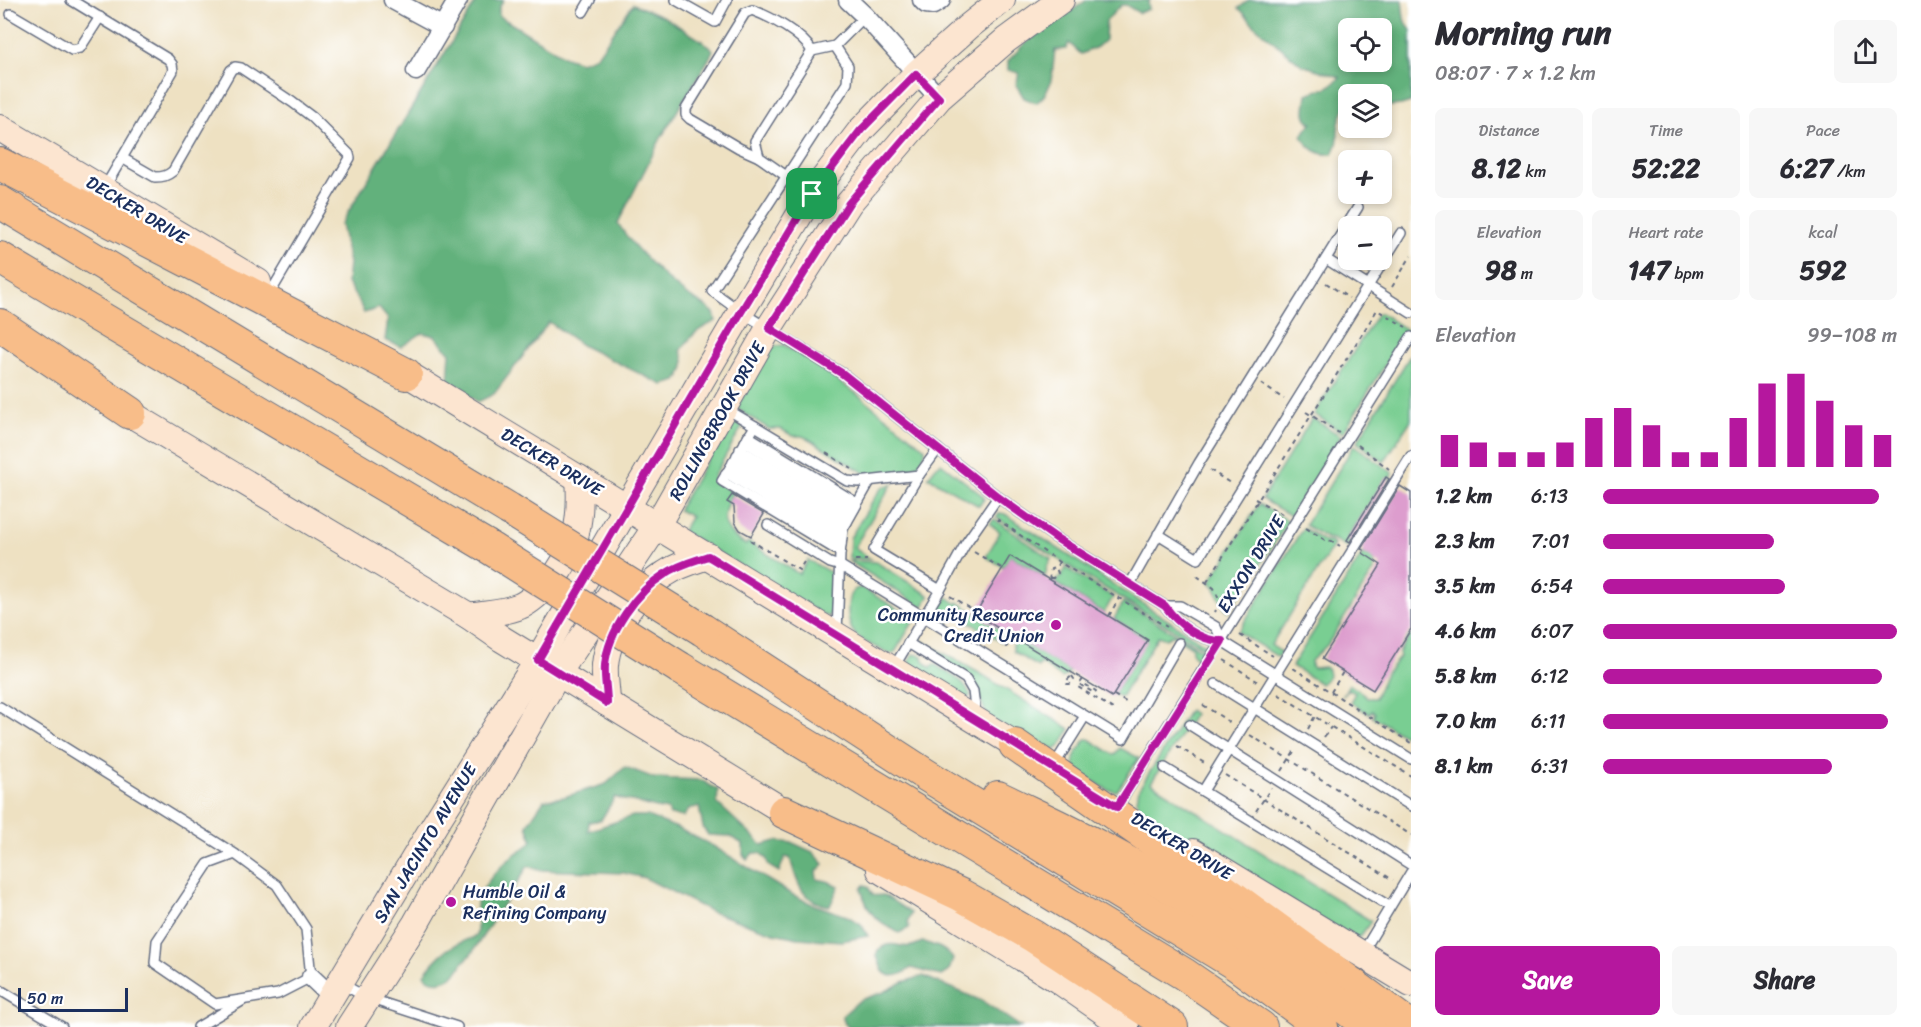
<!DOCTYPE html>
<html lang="en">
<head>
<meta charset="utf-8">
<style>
	body { margin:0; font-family:Sriracha,sans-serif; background:#f7f7f7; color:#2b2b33; height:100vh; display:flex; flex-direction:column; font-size:22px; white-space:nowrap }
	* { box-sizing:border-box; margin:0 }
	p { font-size:20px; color:#7c7c81 }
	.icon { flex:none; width:33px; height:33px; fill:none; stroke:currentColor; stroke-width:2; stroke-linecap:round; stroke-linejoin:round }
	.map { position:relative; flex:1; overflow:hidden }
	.panel { display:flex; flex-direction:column; background:#fff; width:510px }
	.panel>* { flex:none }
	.buttons { position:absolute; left:1338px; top:18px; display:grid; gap:12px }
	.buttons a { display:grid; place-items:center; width:54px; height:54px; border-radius:9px; background:#fff; box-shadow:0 3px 9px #0003; font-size:30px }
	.scale { position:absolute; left:18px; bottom:15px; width:110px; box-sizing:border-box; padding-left:6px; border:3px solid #1b2f5e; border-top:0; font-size:16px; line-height:21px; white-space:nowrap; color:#1b2f5e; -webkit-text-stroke:4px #fff; paint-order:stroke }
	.pin { position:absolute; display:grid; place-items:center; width:51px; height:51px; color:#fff; margin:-26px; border-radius:12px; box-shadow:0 3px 9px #0006 }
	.round { display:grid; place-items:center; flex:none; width:63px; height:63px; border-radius:9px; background:#f7f7f7 }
	.head { display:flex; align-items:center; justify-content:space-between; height:102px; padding:0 24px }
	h1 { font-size:33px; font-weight:700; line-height:45px }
	.stats { display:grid; grid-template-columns:repeat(3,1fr); gap:9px; height:102px; padding:6px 24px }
	.stats div { display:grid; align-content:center; border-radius:9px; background:#f7f7f7; text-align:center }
	.stats b { font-size:26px; font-weight:700 }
	.stats small { font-size:16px; font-weight:400 }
	.stats p { font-size:16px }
	.chart { height:168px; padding:12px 24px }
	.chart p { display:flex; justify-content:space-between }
	.chart svg { width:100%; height:108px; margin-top:6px; stroke:#b5179e; stroke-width:6 }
	.primary-button { display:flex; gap:12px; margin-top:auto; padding:12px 24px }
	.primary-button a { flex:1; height:69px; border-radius:9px; background:#b5179e; color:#fff; font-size:24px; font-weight:700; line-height:69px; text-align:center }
	.primary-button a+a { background:#f7f7f7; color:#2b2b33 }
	ul { padding:0 24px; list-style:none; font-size:20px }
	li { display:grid; grid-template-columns:96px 72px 1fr; align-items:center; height:45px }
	li i { height:15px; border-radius:8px; background:#b5179e }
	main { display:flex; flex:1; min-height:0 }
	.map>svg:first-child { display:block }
	.green { fill:#79ce92; stroke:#4a7e78; stroke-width:1.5 }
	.forest { fill:#62b17c; stroke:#3e706d; stroke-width:1.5; fill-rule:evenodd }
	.building { fill:#dd9dce }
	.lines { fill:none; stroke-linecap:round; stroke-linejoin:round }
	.lane-casing { stroke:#656d81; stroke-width:12 }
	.street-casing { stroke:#656d81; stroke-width:21 }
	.secondary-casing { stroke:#656d81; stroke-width:28 }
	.highway-casing { stroke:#656d81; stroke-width:34 }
	.path { stroke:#656d81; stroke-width:2; stroke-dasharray:4.5 4.5; stroke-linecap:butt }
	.lane { stroke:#fff; stroke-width:9 }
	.street { stroke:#fff; stroke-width:18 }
	.secondary { stroke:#fce5d0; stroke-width:26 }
	.highway { stroke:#f8bd89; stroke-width:32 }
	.highway-bridge-casing { stroke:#656d81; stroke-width:34; stroke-linecap:butt }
	.highway-bridge { stroke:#f8bd89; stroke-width:32 }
	.route-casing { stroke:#fff; stroke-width:12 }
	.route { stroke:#b5179e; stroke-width:8 }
	.poi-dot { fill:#b5179e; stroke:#fff; stroke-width:2 }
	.labels { text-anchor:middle; stroke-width:5; stroke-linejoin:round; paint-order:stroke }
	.street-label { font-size:18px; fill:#1b2f5e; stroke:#fff }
	.poi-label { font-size:18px; fill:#1b2f5e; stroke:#fff; text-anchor:end }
</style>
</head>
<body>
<main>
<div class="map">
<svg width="1411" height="1027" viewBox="0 0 1411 1027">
	<rect width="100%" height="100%" fill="#fff"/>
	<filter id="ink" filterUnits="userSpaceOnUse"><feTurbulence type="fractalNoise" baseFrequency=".0167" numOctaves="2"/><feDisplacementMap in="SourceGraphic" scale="12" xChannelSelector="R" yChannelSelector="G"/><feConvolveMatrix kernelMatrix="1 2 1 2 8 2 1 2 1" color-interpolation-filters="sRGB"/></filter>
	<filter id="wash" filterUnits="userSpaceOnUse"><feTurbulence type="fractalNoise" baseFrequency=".008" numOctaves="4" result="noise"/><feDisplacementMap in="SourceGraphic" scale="24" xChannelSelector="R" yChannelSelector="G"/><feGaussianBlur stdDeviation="1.35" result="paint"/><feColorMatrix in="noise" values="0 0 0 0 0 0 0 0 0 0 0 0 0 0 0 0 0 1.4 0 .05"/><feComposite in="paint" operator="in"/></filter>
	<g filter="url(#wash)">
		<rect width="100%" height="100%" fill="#eee1c2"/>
		<g class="green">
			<polygon points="1378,313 1381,313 1405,329 1406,331 1343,433 1314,414"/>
			<path d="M784,345L805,358L857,394L925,448C926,475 888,474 869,476L809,439L802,436H793L781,429H769L739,410L737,407L769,349L774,346Z"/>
			<polygon points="1411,354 1411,420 1384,462 1357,442"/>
			<polygon points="1312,418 1341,436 1291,516 1262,499"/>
			<path d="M730,420H733L741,424L742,427L714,476L715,482L733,492C719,516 721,531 746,545L748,542L799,574L808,560L830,572L833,577V611L829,616H825L682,531L691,516L678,510Z"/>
			<path d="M1354,445C1368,454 1379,464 1393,473L1389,479L1386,478L1347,539L1350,542L1347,547L1333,539L1326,538L1305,525Z"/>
			<polygon points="941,463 983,496 984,499 979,506 928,477 936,467"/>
			<polygon points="892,484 854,548 871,559 849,558 850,538 877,494 883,487"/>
			<path d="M1259,504L1289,521L1229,612C1219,605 1219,590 1210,582Z"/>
			<polygon points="1000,513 1005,514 1206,645 1207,650 1067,565 996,517"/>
			<polygon points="994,519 1051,559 1047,567 1045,577 1011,556 1004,567 986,557 1000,532 990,524"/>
			<polygon points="1303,528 1325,542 1330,542 1334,545 1271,645 1281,652 1278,657 1238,632"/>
			<polygon points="1363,553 1374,559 1374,570 1328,644 1311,661 1311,666 1313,668 1325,667 1328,670 1329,676 1321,684 1292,666"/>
			<polygon points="849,561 876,562 929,595 929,597 922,607"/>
			<polygon points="1066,568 1113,597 1104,613 1054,582 1062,576"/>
			<path d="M858,588H862L915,619L895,652L891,654C865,641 847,641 848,607C849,598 849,592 858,588Z"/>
			<polygon points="947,597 957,604 958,602 1010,635 1007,639 1001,642 955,613 948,623 938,616 937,613"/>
			<polygon points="1123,602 1205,652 1199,661 1192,654 1192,647 1173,635 1166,639 1158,636 1121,697 1114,694 1147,640 1114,619"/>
			<polygon points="1410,635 1411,635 1411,740 1373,717 1375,713 1372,711 1369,714 1350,702 1355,693 1348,689 1342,697 1349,684 1364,694 1368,698 1375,698 1386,673 1400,657 1399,652"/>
			<polygon points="1017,639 1070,671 1066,676 1062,678 1041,663 1038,667 1013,651 1013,644"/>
			<path d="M922,641L981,674L1070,729C1062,743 1061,751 1044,752L987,716L977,691L960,670L922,645Z"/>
			<polygon points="913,654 922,656 925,662 931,668 934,664 961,681 971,695 965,700 909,667 909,662"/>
			<polygon points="1189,710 1194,714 1151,783 1371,921 1360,937 1349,937 1140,810 1137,800 1139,789"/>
			<path d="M1086,739H1089L1114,755L1120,748L1139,758L1117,791L1108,790L1077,771C1069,759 1079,749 1086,739Z"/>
		</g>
		<g class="forest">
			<path d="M477,0H504L499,7V16L565,57L581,62L597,56L633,4L664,17L710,46L713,50L709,59L662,136L618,223C630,244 663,277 683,292C693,300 705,304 714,313L716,321C697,331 693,332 681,351C687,364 684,370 677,381L663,385L583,346L549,322L494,394L478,402L448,382L450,353L435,336L422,333L401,347L385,340L388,319L379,308L364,313L359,302L347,283L349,263L341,224Z"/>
			<path d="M1087,0H1150L1148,3L1149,9L1139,13L1126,5H1121L1106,21L1105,40L1097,47L1081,54L1069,43L1066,49L1055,50C1052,70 1054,91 1036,103L1024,98L1016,85L1019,73L1008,70V61L1025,43Z"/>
			<path d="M1249,0H1402L1404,18L1411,31V102L1401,105L1382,107V94H1348C1348,105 1341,113 1339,124C1336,138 1341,138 1333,154C1319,156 1308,148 1302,136L1307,128L1312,123C1301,117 1306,105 1307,94C1319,90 1333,87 1340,77L1302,65L1256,27L1239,8ZM1348,28H1382V62H1348Z"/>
			<path d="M625,767L654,778L701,780L718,790L717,803L762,845L776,841L793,843L813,852L824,864L816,872L817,879L827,881L839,886L830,906C801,902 797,883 790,858L785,857L779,872L769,866L766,858L760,853H753L747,860L743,854V844L729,836L708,835L703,827L699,807L690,808L683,817L670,815L668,810C657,809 649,806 639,803C631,800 623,801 615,797L601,820L589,822L588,831L633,816H647L677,828L713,846L791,894L812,904L847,916L861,924L868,936L842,941L798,938L774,933L712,912L645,878L624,873L540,870L528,866L472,953C469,957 465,960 462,964C461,966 459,970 457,972C449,981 431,987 424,974C441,951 450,946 476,936C480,921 473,908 480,894C488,879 502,865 514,855C521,849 528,848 532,840L527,825L544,800L564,797L606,784Z"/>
			<path d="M864,885L868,886C874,899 872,895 884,895L911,913L908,921L909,928L899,933C875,919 869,916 861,889Z"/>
			<path d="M922,942C935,945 945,948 953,959L949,971L941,976L911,968C900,977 884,981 880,964C878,957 875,957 878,950C881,948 884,946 887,945C899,942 904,952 922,942Z"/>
			<polygon points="923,976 982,1001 1021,1027 849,1027 845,1024 842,1016 860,1000 884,992 903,982"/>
		</g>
		<g id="blocks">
			<g class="building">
				<polygon points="1386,477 1389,479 1350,542 1347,540"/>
				<polygon points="1400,486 1411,493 1411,629 1373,690 1322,659 1381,565 1363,553 1364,550 1361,549"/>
				<polygon points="732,495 764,514 751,536 740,530 735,522 734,506 727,502"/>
				<polygon points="1010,556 1148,640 1112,697 975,614"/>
			</g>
		</g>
	</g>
	<g filter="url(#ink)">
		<use href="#blocks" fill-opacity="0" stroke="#656d81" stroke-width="1.5"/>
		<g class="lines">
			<g class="lane-casing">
				<g id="lane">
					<polyline points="71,0 168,59 172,64 173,71 105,187"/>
					<polyline points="676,0 715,22 727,0"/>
					<polyline points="583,12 590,0"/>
					<polyline points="11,14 72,50 80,48 100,17"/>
					<path d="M865,16L835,46L848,66L847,83L712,291L741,312L843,374L998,497L1056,538L1165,606C1178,624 1199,641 1222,641"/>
					<path d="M759,157L739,148L690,119L686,115V109L745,13L752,10C771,17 802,34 812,51"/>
					<path d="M122,158L155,177C163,177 167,176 173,171L231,70L235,67L241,68L292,102L312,117L349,154L350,158L272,290"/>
					<polyline points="812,194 759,157 755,141 812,51 835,46"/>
					<polyline points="1326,259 1411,313"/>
					<polyline points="725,408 847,481 858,482 919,475 938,449"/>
					<polyline points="755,426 722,481 840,552"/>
					<polyline points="748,436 857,503"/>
					<polyline points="745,442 854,509"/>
					<polyline points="740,449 850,516"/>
					<polyline points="737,455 847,522"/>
					<polyline points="733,462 843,529"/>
					<polyline points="730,468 842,536"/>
					<polyline points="726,473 841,544"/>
					<polyline points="919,475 874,550 940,590 966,543 998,497"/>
					<polyline points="768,525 830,563 841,566 1123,739 1179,643"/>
					<polyline points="1158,534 1198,559 1401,233"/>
					<polyline points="1130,584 1199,463 1358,207"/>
					<polyline points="1165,606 1180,606 1216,627 1222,641"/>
					<polyline points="837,633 840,554 843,529 870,481"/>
					<polyline points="1222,641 1411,759"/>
					<polyline points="908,643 966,679 973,691 976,716"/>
					<polyline points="894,667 940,590"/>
					<polyline points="1216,684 1411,806"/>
					<polyline points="0,707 235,854 277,885 306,929 311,977 278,994 215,1004 155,963 157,941 208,864 235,854"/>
					<polyline points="1190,725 1411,865"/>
					<polyline points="1053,767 1085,716"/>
					<polyline points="1165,768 1389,906"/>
					<polyline points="1203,791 1411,456"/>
					<polyline points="1117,807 1411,337"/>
					<polyline points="1363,952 1411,872"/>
					<polyline points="340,983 368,998 457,1027"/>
					<polyline points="0,990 62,1027"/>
					<polyline points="198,1027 242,1001"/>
				</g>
			</g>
			<g class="street-casing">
				<g id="street">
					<polyline points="393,0 443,27"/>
					<polyline points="848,0 865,16 939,98"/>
					<polyline points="922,0 926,4 933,5 941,0"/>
					<polyline points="416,71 458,0"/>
					<polyline points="311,977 332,997"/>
				</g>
			</g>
			<g class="secondary-casing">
				<g id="secondary">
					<polyline points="0,128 258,282"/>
					<polyline points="391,364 1031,754"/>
					<polyline points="114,404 469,616 502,639 800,821"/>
					<path d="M469,616C485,613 504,613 520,606C530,602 541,591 549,583C577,552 582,519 579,478"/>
					<path d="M607,703C607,691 604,677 605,665C608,632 637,591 665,574C678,565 693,561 708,556"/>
					<polyline points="1193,852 1411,984"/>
					<polyline points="880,870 1058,980 1126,1027"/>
					<polyline points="313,1027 435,824 538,660 741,312 812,194 861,130 916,74 968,27 1002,0"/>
					<polyline points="349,1027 416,923 558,673 657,525 769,328 849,203 939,98 1006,40 1061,0"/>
				</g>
			</g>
			<g class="highway-casing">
				<g id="highway">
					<polyline points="0,164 406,374"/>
					<polyline points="0,202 509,509"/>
					<polyline points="0,258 485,545"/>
					<polyline points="0,325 130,413"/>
					<polyline points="703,630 926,775 1237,965 1322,1027"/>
					<polyline points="680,668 1184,974 1261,1027"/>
					<polyline points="1015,745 1218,886 1411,1027"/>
					<path d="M998,797C1039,817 1081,836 1120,858C1208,907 1291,964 1369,1027"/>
					<polyline points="784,812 961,895 1033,936 1172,1027"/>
				</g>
			</g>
			<g class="path">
				<polyline points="1326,283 1349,298"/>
				<polyline points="1392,287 1411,256"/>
				<polyline points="1261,384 1284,399"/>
				<polyline points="1306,412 1339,433"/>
				<polyline points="1358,445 1389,469"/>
				<polyline points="826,453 852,469"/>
				<polyline points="1210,470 1230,483"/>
				<polyline points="1255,499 1284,515"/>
				<polyline points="997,519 1059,562 1167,627"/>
				<polyline points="1306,528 1325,540 1332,541 1340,546"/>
				<polyline points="750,540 799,570 804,562"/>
				<polyline points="974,552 1003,569"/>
				<polyline points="855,560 867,560"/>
				<polyline points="1197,576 1214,588 1220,602 1215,612"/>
				<polyline points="1050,578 1053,578 1058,573 1056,568 1059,562"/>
				<polyline points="1049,580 1051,569 1056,568"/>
				<polyline points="1207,582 1377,310 1406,327"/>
				<polyline points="950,596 976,612"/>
				<polyline points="1109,616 1119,598"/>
				<polyline points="1410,630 1411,630"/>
				<polyline points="1240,635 1273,656"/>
				<polygon points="1009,640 1012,642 1006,647 1006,645"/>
				<polyline points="1224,660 1257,681"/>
				<polyline points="1293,668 1411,743"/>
				<polyline points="1072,676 1074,679 1070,684 1067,684 1066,681 1074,674"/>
				<polyline points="1083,679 1081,682 1096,691 1094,693 1079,684 1078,687 1113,709"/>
				<polyline points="1331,692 1343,672"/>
				<polyline points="1278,694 1411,776"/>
				<polyline points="1114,695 1129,704"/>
				<polyline points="1203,705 1231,723"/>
				<polyline points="1308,729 1315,716"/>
				<polyline points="1250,735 1411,835"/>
				<polyline points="1324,737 1331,727"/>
				<polyline points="1177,746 1206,764"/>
				<polyline points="1282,771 1296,748"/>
				<polyline points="1225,775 1393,880"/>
				<polyline points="1256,811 1271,788"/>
			</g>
			<use href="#lane" class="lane"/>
			<use href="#street" class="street"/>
			<use href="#secondary" class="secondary"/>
			<use href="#highway" class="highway"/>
			<g class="highway-bridge-casing">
				<g id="highway-bridge">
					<polyline points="509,509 703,630"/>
					<polyline points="485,545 680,668"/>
				</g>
			</g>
			<use href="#highway-bridge" class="highway-bridge"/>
		</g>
	</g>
	<g class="lines" filter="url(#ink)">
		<g class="route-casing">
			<path id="route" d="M916,74L939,98L849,203L769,328L843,374L998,497L1056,538L1165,606C1178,624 1199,641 1222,641L1117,807L708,556C693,561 678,565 665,574C637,591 608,632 605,665C604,677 607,691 607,703L538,660L741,312L812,194L861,130Z"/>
		</g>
		<use href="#route" class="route"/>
	</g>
	<g class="poi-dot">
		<circle cx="1056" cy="625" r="6"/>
		<circle cx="451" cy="902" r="6"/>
	</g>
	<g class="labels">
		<g class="street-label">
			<text transform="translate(137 210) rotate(31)" y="6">DECKER DRIVE</text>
			<text transform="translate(717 421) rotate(-61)" y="6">ROLLINGBROOK DRIVE</text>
			<text transform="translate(552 462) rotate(31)" y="6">DECKER DRIVE</text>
			<text transform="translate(1251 564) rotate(-58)" y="6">EXXON DRIVE</text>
			<text transform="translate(425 843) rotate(-59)" y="6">SAN JACINTO AVENUE</text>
			<text transform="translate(1182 846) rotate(31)" y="6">DECKER DRIVE</text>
		</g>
		<g class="poi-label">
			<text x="1044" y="621">Community Resource<tspan x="1044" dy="21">Credit Union</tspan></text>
			<text x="463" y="898" text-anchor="start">Humble Oil &amp;<tspan x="463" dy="21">Refining Company</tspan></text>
		</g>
	</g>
</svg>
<div class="buttons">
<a><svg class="icon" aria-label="locate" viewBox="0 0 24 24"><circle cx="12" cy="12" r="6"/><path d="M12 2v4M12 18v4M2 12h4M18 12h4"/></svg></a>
<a><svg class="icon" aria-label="layers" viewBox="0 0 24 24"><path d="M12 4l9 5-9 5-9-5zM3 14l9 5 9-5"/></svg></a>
<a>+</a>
<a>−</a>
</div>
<div class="scale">50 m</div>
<div class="pin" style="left:812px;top:194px;background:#1e9e55"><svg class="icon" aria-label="arrive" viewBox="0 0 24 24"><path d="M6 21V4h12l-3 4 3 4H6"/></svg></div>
</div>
<section class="panel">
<div class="head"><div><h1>Morning run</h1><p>08:07 · 7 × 1.2 km</p></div><a class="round"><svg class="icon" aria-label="share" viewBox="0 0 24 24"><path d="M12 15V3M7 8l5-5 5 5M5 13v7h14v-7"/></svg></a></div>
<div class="stats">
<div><p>Distance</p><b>8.12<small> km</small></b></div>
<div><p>Time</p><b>52:22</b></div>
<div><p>Pace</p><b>6:27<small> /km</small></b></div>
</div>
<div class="stats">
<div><p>Elevation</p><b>98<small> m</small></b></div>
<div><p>Heart rate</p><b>147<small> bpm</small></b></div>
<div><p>kcal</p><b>592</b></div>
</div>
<div class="chart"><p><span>Elevation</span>99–108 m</p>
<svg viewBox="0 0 160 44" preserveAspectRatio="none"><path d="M5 44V31M15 44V34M25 44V38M35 44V38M45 44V34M55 44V24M65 44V20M75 44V27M85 44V38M95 44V38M105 44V24M115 44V10M125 44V6M135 44V17M145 44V27M155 44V31"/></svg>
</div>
<ul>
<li><b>1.2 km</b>6:13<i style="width:94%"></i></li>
<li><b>2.3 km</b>7:01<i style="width:58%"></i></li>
<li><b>3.5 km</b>6:54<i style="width:62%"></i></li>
<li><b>4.6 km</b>6:07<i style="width:100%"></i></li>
<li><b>5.8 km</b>6:12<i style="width:95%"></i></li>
<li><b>7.0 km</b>6:11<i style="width:97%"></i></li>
<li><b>8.1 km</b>6:31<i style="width:78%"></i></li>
</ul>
<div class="primary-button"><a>Save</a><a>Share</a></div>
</section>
</main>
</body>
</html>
